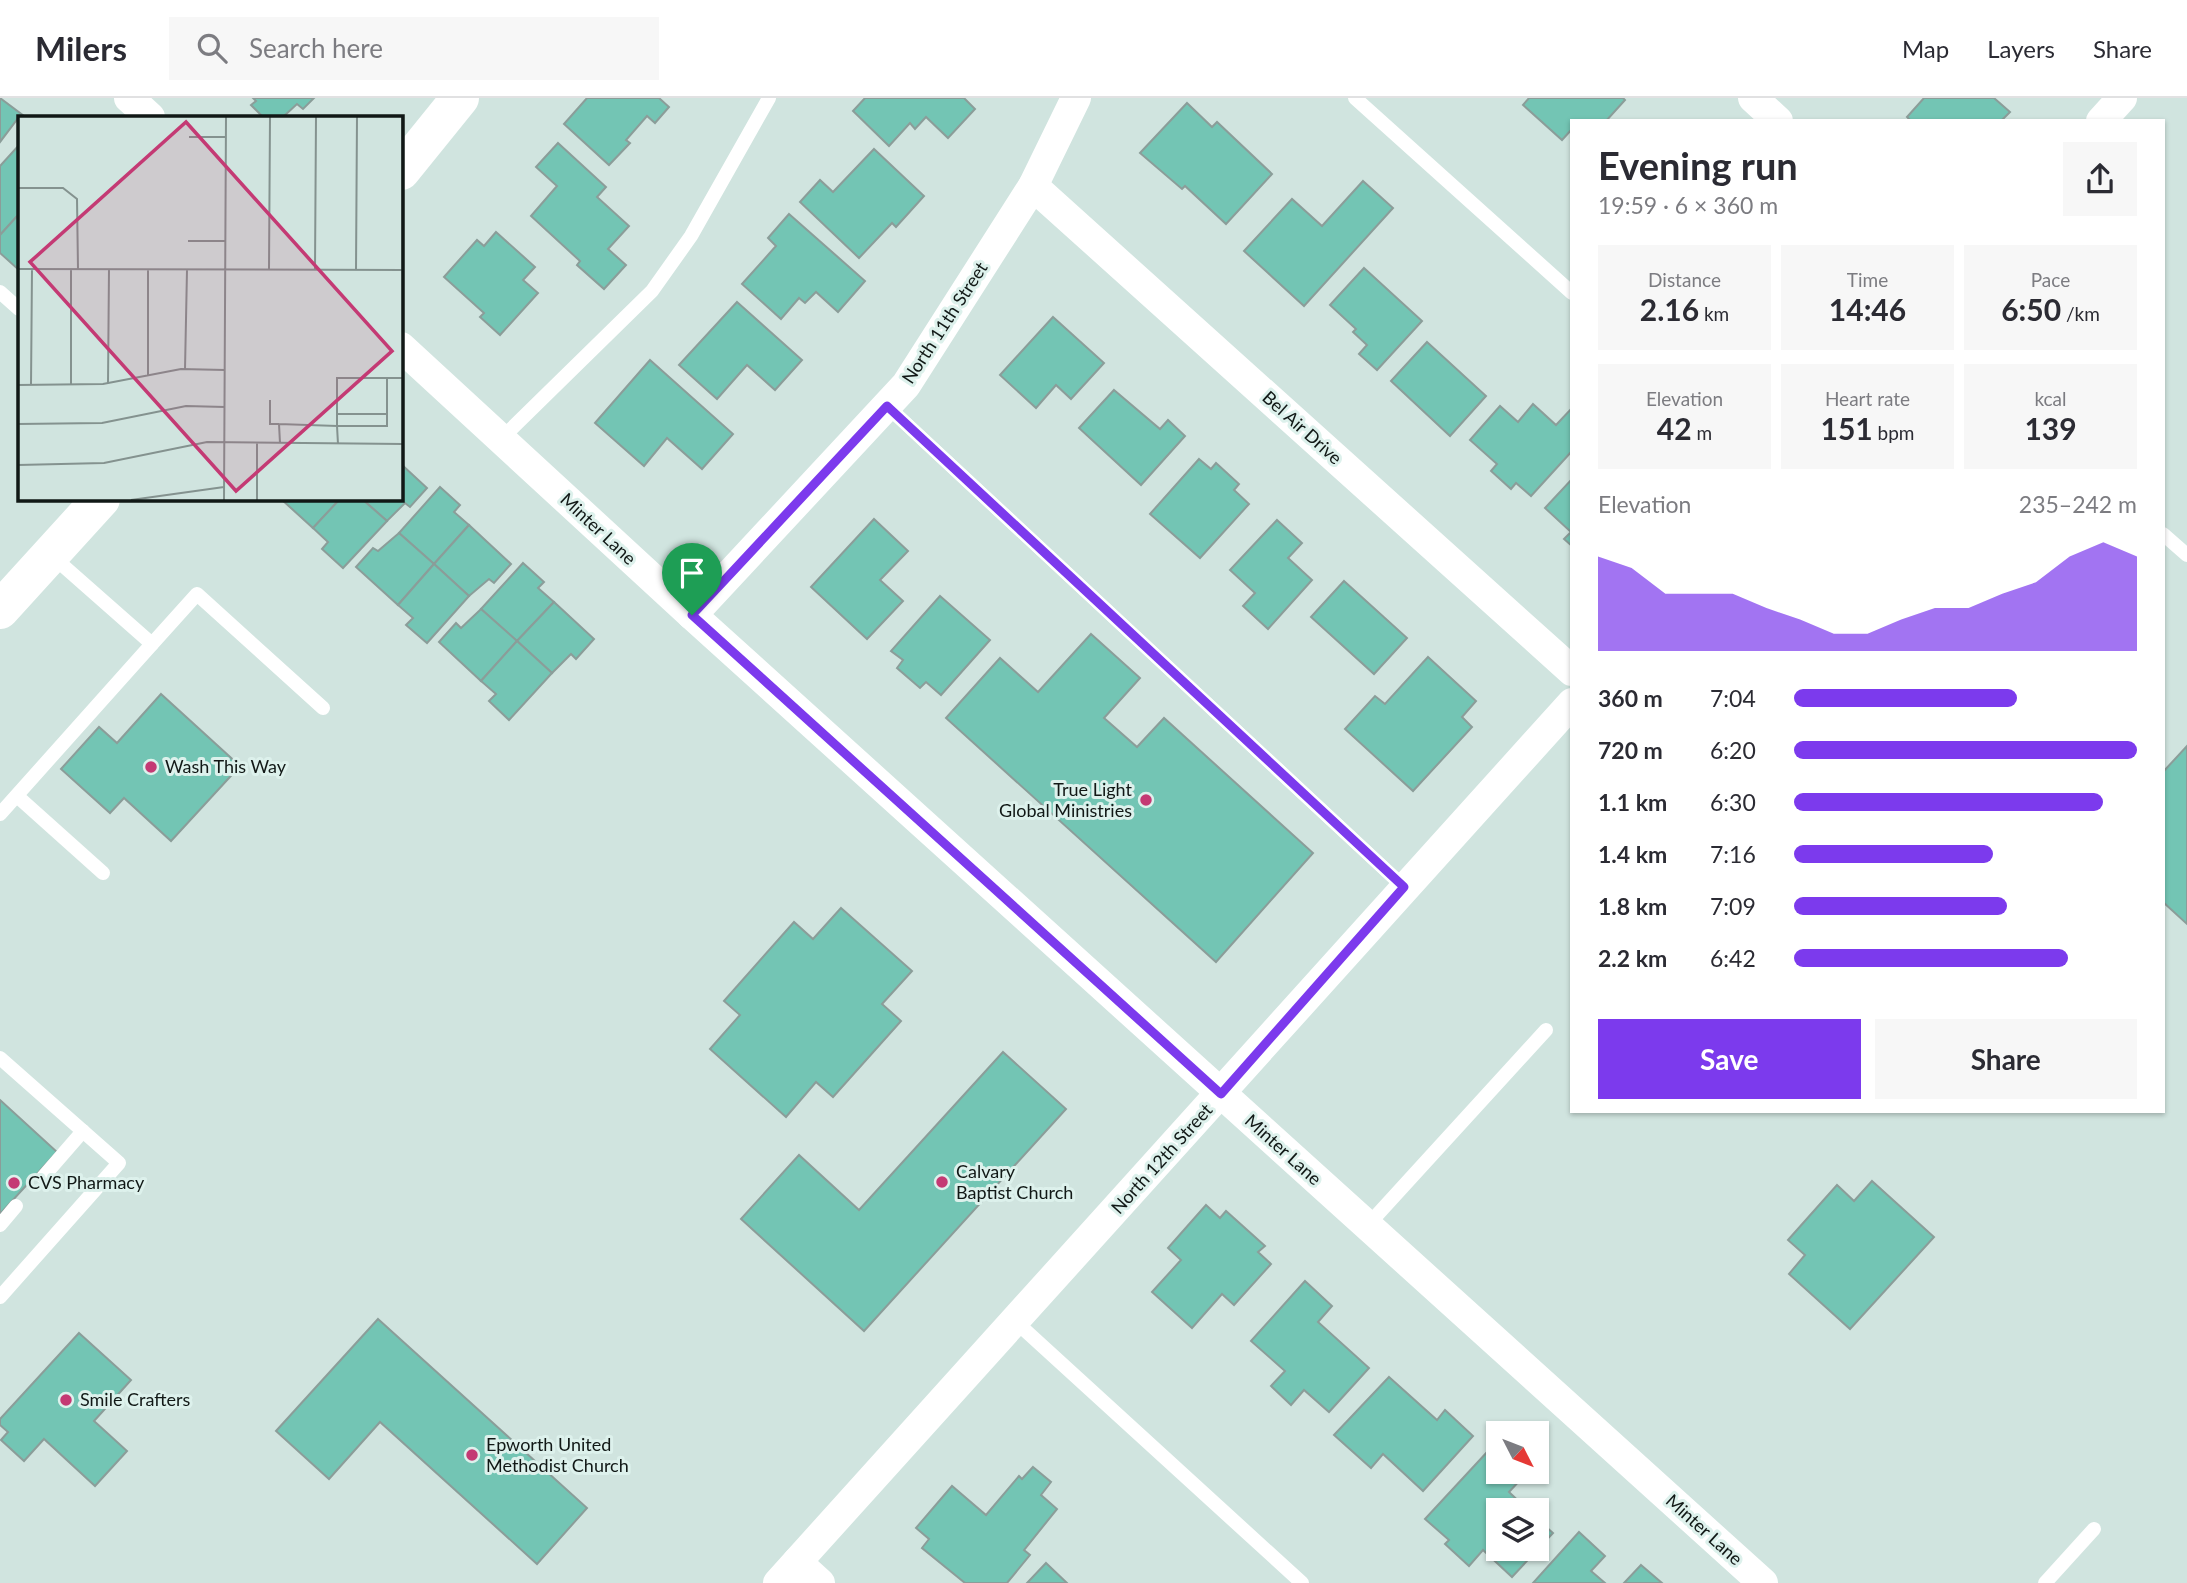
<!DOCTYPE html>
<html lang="en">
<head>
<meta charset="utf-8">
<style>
	body { margin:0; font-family:Lato,sans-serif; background:#f7f7f7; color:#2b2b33; height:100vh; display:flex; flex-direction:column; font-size:26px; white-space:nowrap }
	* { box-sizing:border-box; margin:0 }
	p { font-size:23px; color:#7c7c81 }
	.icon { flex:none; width:38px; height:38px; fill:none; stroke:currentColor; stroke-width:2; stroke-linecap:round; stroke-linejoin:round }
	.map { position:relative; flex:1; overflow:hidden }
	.details { position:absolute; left:1570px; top:21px; width:595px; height:994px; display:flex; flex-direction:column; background:#fff; border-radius:0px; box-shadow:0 2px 5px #0004 }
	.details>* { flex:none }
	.needle { width:46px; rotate:132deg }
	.buttons { position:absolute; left:1486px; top:1323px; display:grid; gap:14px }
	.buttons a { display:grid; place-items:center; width:63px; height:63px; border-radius:0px; background:#fff; box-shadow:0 2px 5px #0004; font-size:35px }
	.pin { position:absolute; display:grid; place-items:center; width:60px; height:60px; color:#fff; margin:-72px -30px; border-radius:50% 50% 50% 0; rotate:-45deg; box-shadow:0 0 7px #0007 }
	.pin .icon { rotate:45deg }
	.round { display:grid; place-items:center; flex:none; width:74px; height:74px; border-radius:0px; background:#f7f7f7 }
	.head { display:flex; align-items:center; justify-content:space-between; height:119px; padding:0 28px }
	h1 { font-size:38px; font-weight:700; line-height:52px }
	.figures { display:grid; grid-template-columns:repeat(3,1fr); gap:10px; height:119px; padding:7px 28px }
	.figures div { display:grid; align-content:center; border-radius:0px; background:#f7f7f7; text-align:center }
	.figures b { font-size:30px; font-weight:700 }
	.figures small { font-size:19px; font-weight:400 }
	.figures p { font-size:19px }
	.chart { height:196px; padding:14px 28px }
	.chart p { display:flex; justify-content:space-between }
	.chart svg { width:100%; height:126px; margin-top:7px; fill:#7c3aed; opacity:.7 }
	.primary-button { display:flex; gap:14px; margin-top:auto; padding:14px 28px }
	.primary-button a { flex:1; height:80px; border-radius:0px; background:#7c3aed; color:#fff; font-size:28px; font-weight:700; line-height:80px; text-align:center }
	.primary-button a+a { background:#f7f7f7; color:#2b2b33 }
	ul { padding:0 28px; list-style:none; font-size:23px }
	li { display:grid; grid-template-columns:112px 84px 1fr; align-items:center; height:52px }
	li i { height:18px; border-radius:9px; background:#7c3aed }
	header { display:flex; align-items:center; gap:42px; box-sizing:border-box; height:98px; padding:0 35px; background:#fff; border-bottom:2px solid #e1e1e2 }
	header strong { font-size:33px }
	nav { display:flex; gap:38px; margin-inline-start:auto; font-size:24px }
	.search { width:490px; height:63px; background:#f7f7f7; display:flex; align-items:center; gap:18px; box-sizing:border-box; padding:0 24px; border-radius:0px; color:#7c7c81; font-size:26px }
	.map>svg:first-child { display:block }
	.building { fill:#73c5b4; stroke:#8b9d99; stroke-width:2 }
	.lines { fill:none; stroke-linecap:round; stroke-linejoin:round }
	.service { stroke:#fff; stroke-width:14 }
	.minor { stroke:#fff; stroke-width:30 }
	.secondary { stroke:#fff; stroke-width:38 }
	.route-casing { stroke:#fff; stroke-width:14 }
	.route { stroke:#7c3aed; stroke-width:9 }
	.poi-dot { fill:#c43a74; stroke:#ddf1ec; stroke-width:2.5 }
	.labels { text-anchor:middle; stroke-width:6; stroke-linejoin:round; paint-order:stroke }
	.street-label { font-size:18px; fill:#111816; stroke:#ddf1ec }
	.poi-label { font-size:18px; fill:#111816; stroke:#ddf1ec; text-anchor:start }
	.inset-road { fill:none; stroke:#84928f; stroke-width:2 }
	.view { fill:#c43a74; fill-opacity:0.15; stroke:#c43a74; stroke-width:3.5 }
	.inset-edge { fill:none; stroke:#111816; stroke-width:3.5 }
</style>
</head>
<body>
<header>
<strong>Milers</strong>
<div class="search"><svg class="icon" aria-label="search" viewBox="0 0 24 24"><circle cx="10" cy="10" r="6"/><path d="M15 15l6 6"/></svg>Search here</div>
<nav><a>Map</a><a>Layers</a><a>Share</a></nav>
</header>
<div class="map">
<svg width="2187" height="1485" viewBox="0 0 2187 1485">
	<rect width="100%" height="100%" fill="#d0e4df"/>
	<g class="building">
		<polygon points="0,0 24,18 19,19 0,44"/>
		<polygon points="253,0 314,0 303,11 297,6 283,19 263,19 251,7 256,3"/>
		<polygon points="587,0 659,0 669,9 655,25 647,18 626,42 630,45 609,67 564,26"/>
		<polygon points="865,0 964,0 975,11 948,40 926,19 915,31 910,25 889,48 853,13"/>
		<polygon points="1529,0 1623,0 1625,2 1606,23 1572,23 1572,31 1562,42 1523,7"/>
		<polygon points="1924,0 1994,0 2010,14 2001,23 1911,23 1907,19"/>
		<polygon points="1187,5 1212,29 1217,24 1272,76 1226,126 1185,88 1182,91 1140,55"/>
		<polygon points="558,45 606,89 597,99 629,128 608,151 626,167 604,191 577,167 580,163 531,118 557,88 536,69"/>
		<polygon points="19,47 19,116 0,137 0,68"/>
		<polygon points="874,51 924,98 896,129 892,125 859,160 800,104 820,82 833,94"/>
		<polygon points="1363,83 1393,110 1304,208 1244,153 1292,101 1322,128"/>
		<polygon points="19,116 19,172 0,155 0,137"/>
		<polygon points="789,116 865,183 838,214 816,194 805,205 799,200 781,221 742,186 776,148 768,140"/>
		<polygon points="496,134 535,169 523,182 538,195 500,237 480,219 484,215 444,179 477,142 484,148"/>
		<polygon points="1364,170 1422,223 1377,272 1359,256 1367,247 1353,234 1356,231 1330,207"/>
		<polygon points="737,204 802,262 775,292 747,267 717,301 679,267"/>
		<polygon points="1053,219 1104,265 1071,301 1056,287 1036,310 1000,277"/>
		<polygon points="1427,244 1486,298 1450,338 1391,283"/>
		<polygon points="650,262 733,336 702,371 667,340 644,368 595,325"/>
		<polygon points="1114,292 1160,331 1168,322 1185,338 1141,387 1079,330"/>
		<polygon points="1533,306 1556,327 1572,310 1572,353 1531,398 1516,385 1511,391 1491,373 1497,366 1470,342 1500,308 1518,324"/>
		<polygon points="1199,361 1211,371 1216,365 1239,386 1234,392 1249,406 1200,460 1150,416"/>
		<polygon points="401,366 427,390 410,409 405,405 387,423 362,401 401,401"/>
		<polygon points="1572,381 1572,448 1564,441 1571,434 1545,410"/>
		<polygon points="440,389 460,407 454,414 469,427 434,466 399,435"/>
		<polygon points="281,401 340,401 313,430"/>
		<polygon points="340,401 362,401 387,423 343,470 322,451 328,444 313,430"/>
		<polygon points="874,421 908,453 880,482 903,503 867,541 811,489"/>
		<polygon points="1277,422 1302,445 1288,460 1312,482 1268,531 1243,508 1255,495 1230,472"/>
		<polygon points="469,427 511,466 494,485 489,481 469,498 434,466"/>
		<polygon points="399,435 434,466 398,507 356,469 373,450 378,453"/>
		<polygon points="523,465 544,484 538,490 554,504 517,543 481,511"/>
		<polygon points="434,466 469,498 427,545 406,527 413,520 398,507"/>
		<polygon points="1344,483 1407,540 1374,576 1311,519"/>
		<polygon points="940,498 990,542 941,597 926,584 920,590 897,570 903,562 891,553"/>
		<polygon points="554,504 594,541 576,561 571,556 552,575 517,543"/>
		<polygon points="481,511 517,543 481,583 439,544 456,525 461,530"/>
		<polygon points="1091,536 1140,580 1104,620 1137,649 1164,620 1313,755 1216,864 946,620 1000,560 1038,594"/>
		<polygon points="517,543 552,575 509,622 489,603 496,596 481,583"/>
		<polygon points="1428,559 1476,603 1462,619 1472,629 1413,693 1345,631 1375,598 1385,606"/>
		<polygon points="161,596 240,668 171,743 124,700 110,715 61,671 99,629 117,645"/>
		<polygon points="2187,648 2187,826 2163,804 2163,674"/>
		<polygon points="841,810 912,873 882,906 901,923 833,999 816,984 786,1019 710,951 740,917 724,903 794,824 813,841"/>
		<polygon points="1003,954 1066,1011 864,1233 741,1121 799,1057 859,1112"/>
		<polygon points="0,1002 57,1054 0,1116"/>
		<polygon points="1872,1083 1934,1139 1850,1231 1789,1176 1805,1157 1788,1142 1837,1087 1854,1103"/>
		<polygon points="1206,1107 1220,1120 1226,1113 1265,1148 1258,1154 1271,1166 1234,1207 1222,1196 1192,1230 1152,1194 1181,1162 1168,1150"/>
		<polygon points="1305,1183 1332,1208 1318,1224 1369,1270 1329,1314 1304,1292 1291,1307 1271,1288 1285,1273 1251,1243"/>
		<polygon points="378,1221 587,1410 537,1466 380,1324 329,1381 276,1333"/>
		<polygon points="79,1235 131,1282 94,1323 127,1353 95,1388 44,1341 24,1363 1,1342 8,1334 0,1327 0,1321"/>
		<polygon points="1389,1279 1437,1322 1445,1312 1473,1338 1423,1393 1383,1356 1371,1370 1334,1337"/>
		<polygon points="1489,1352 1498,1360 1498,1374 1512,1374 1521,1381 1509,1394 1528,1412 1498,1412 1498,1451 1536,1451 1536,1420 1553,1435 1512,1479 1483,1452 1469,1468 1445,1446 1449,1442 1425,1421"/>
		<polygon points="1033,1369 1051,1384 1041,1397 1057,1411 1024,1452 1030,1457 1007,1485 965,1485 922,1450 929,1441 916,1430 952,1388 986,1417 1019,1378 1022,1381"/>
		<polygon points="1579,1434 1605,1458 1591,1473 1605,1485 1533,1485"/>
		<polygon points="1046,1465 1067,1485 1027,1485"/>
		<polygon points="1641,1467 1662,1485 1624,1485"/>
	</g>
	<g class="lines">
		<g class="service">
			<polyline points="1355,0 1572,195"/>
			<polyline points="0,194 19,211"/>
			<polyline points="887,308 1404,789"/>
			<polyline points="501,341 652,193 691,138 769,0"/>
			<polyline points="2163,436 2187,457"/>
			<polyline points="152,546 197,496 323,610"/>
			<polyline points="17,698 103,775"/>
			<polyline points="0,716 152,546 51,457"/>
			<polyline points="0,960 119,1065 0,1199"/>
			<polyline points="43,1079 83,1033"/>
			<polyline points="0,1127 16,1108"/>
			<polyline points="1367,1128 1546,932"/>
			<polyline points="1015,1223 1302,1485"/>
			<polyline points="2045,1485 2094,1431"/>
		</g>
		<g class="minor">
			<polyline points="129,0 150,19"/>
			<polyline points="1753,0 1778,23"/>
			<polyline points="2101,23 2122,0"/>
			<polyline points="1033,88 1572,573"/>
			<polyline points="401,249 692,517 1763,1485"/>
			<polyline points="692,517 906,287 1033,88 1076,0"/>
			<polyline points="797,1464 820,1485"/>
			<polyline points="778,1485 1572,605"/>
		</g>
		<g class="secondary">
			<polyline points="401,73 460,0"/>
			<polyline points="0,512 101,401"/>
		</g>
	</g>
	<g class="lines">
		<g class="route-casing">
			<polygon id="route" points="887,308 1404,789 1221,996 692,517"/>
		</g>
		<use href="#route" class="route"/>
	</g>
	<g class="poi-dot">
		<circle cx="151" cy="669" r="7"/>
		<circle cx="1146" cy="702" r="7"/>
		<circle cx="942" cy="1084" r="7"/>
		<circle cx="14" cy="1085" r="7"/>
		<circle cx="66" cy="1302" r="7"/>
		<circle cx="472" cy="1357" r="7"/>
	</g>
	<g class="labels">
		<g class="street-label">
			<text transform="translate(945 225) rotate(-57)" y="6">North 11th Street</text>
			<text transform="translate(1302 330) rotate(42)" y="6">Bel Air Drive</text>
			<text transform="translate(598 431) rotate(43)" y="6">Minter Lane</text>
			<text transform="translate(1283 1052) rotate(42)" y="6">Minter Lane</text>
			<text transform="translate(1162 1061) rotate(-48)" y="6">North 12th Street</text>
			<text transform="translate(1704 1432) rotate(42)" y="6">Minter Lane</text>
		</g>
		<g class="poi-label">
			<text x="165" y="675">Wash This Way</text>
			<text x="1132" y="698" text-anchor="end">True Light<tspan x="1132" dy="21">Global Ministries</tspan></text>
			<text x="956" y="1080">Calvary<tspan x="956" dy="21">Baptist Church</tspan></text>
			<text x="28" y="1091">CVS Pharmacy</text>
			<text x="80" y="1308">Smile Crafters</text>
			<text x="486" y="1353">Epworth United<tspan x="486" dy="21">Methodist Church</tspan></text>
		</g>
	</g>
	<g transform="translate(18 18)">
		<rect width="385" height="385" fill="#d0e4df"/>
		<path class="inset-road" d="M384,1L385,235M171,21H208M0,72H45L59,83L60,153M170,125H208M0,153L385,154M130,153V259M251,153L252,1M297,153L298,1M338,154L339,1M167,253L169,154M90,267L91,153M0,269L85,268L163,253L207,254M13,269L14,153M53,269V153M252,284V308H261M319,298H369M0,308L84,307L168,290L207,291M262,327L261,308L319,310V262H385M320,328L319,310H369V262M0,349L86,347L189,326L385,328M113,384L206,371M206,384L208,1M239,384V327"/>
		<path class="view" d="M168,6L374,235L218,375L12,146Z"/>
		<rect width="385" height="385" class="inset-edge"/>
	</g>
</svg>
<div class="buttons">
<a><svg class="needle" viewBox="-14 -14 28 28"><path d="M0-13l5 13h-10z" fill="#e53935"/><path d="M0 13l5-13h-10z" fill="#7c7c81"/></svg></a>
<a><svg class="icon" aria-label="layers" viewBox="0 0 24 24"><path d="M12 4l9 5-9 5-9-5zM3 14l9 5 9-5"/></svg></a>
</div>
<div class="pin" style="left:692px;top:517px;background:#1e9e55"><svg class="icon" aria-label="arrive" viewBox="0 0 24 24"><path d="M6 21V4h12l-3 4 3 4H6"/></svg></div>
<section class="details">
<div class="head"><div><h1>Evening run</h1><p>19:59 · 6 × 360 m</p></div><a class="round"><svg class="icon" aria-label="share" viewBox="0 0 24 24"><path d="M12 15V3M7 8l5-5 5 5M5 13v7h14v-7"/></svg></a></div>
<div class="figures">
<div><p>Distance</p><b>2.16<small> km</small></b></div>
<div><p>Time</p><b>14:46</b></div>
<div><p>Pace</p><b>6:50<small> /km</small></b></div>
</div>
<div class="figures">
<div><p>Elevation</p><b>42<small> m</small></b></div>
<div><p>Heart rate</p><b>151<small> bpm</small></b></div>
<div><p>kcal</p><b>139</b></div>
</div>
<div class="chart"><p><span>Elevation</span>235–242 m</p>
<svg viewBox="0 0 160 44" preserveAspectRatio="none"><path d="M0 44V11L10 15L20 24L30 24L40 24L50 29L60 33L70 38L80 38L90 33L100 29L110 29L120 24L130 20L140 11L150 6L160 11V44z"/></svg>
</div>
<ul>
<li><b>360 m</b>7:04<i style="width:65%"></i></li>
<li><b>720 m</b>6:20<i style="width:100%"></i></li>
<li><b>1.1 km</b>6:30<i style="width:90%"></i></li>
<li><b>1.4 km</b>7:16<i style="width:58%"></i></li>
<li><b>1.8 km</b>7:09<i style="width:62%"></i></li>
<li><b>2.2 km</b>6:42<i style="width:80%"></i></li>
</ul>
<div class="primary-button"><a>Save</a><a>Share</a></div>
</section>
</div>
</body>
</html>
